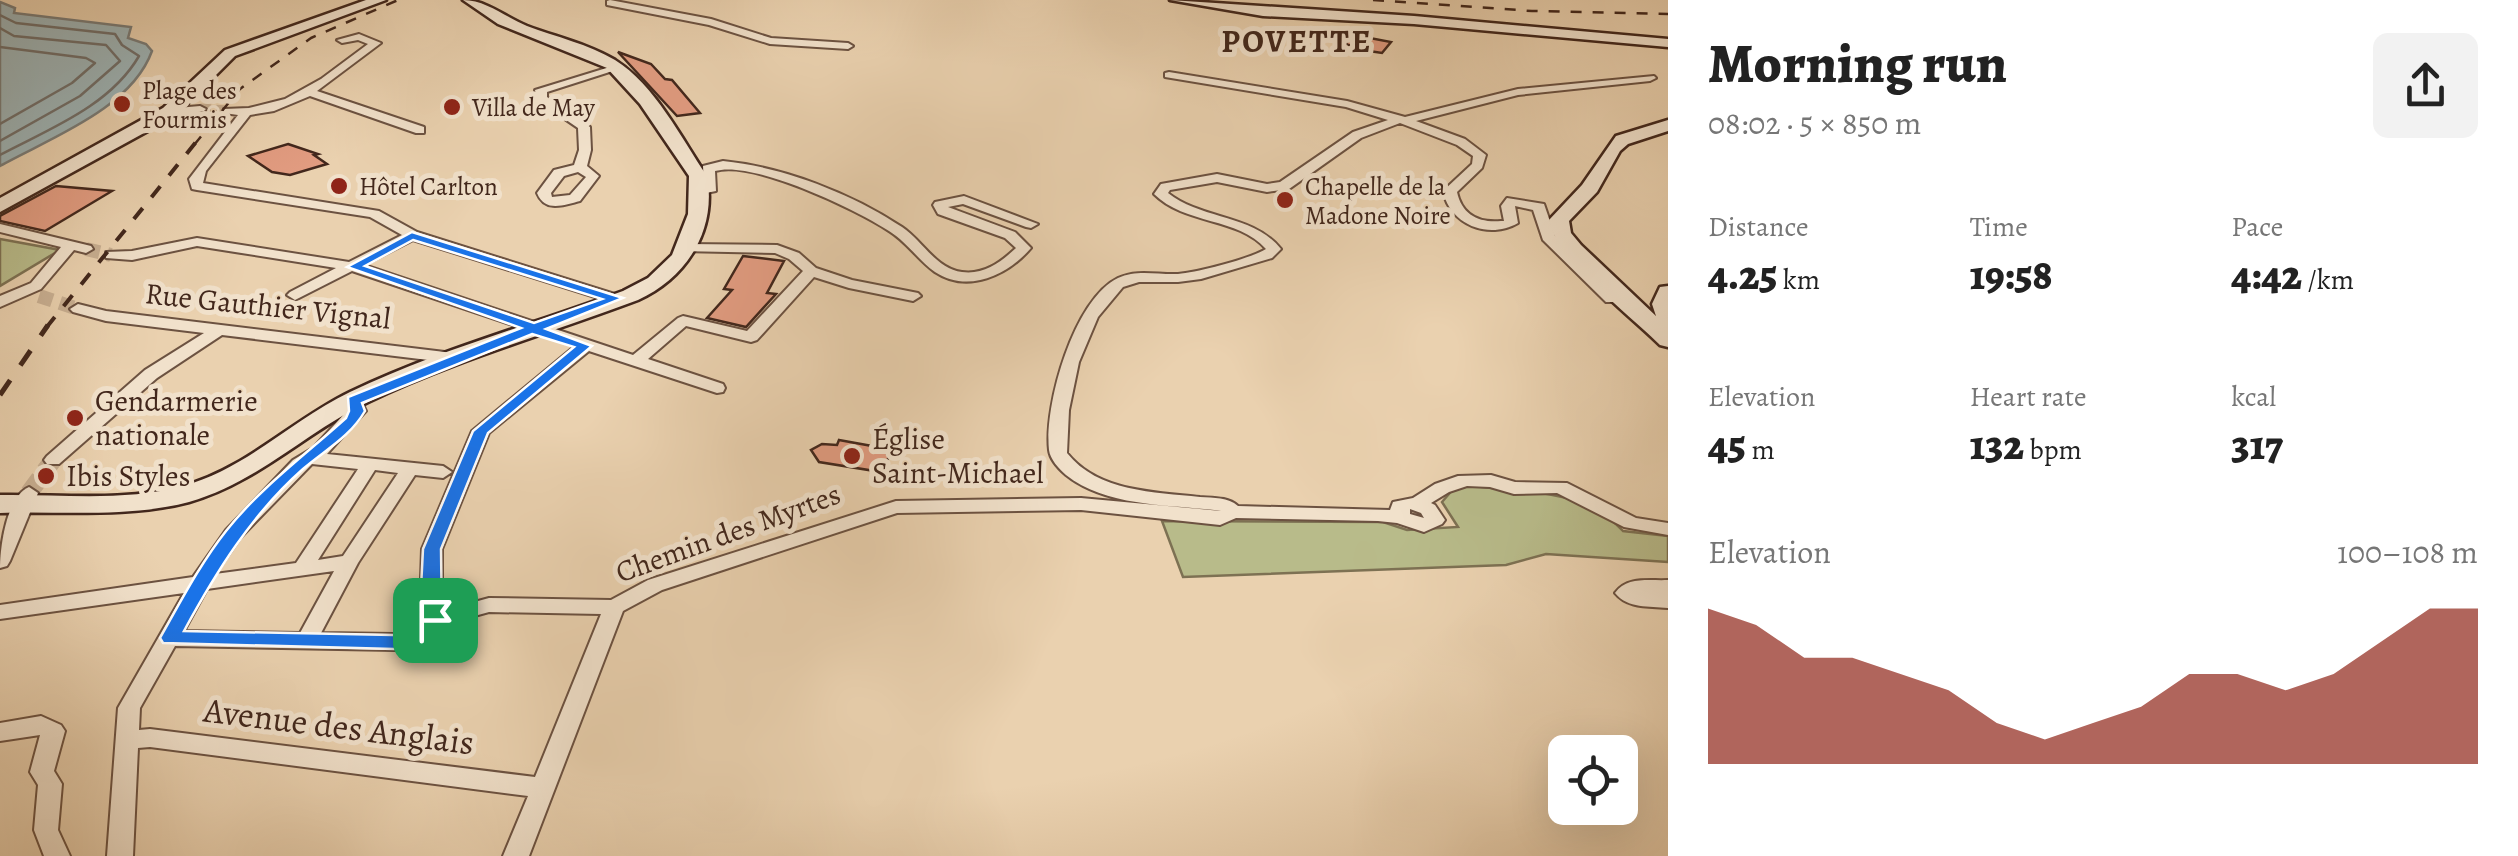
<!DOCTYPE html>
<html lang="en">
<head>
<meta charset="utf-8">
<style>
	body { margin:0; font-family:Alegreya,serif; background:#f2f2f2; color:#222; height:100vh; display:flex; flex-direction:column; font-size:38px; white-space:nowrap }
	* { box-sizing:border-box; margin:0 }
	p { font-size:32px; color:#767676 }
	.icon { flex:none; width:55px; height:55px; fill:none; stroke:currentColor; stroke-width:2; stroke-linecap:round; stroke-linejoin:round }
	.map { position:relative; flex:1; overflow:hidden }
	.side { display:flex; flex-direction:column; background:#fff; width:850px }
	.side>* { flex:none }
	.buttons { position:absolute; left:1548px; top:735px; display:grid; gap:20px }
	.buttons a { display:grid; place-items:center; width:90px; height:90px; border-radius:15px; background:#fff; box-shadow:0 10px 40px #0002; font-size:50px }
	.pin { position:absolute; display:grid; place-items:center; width:85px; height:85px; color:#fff; margin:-42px; border-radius:20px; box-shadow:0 5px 15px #0006 }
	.round { display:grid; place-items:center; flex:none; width:105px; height:105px; border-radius:15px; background:#f2f2f2 }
	.summary { display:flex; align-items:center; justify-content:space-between; height:170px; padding:0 40px }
	h1 { font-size:55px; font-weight:800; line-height:75px }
	.figures { display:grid; grid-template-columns:repeat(3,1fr); gap:15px; height:170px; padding:10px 40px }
	.figures div { display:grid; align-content:center }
	.figures b { font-size:42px; font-weight:800 }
	.figures small { font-size:28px; font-weight:400 }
	.figures p { font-size:28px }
	.chart { height:280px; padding:20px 40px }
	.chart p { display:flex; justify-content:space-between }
	.chart svg { width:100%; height:180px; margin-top:10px; fill:#8f2418; opacity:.7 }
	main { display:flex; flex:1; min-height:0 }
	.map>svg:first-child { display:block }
	.green { fill:#b8bb8a; stroke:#7d7153; stroke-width:2.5 }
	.water { fill:#9db4b7; stroke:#797c79; stroke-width:2.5 }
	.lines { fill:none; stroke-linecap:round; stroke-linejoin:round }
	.shore { stroke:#706e6a; stroke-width:2.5 }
	.building { fill:#e29c81; stroke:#42271c; stroke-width:2.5 }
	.street-tunnel-far2 { stroke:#c8af92; stroke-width:11; stroke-dasharray:11 5; stroke-linecap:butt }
	.street-tunnel-far1 { stroke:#c8af92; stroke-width:14; stroke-dasharray:14 8; stroke-linecap:butt }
	.street-tunnel { stroke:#c8af92; stroke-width:18; stroke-dasharray:18 9; stroke-linecap:butt }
	.street-casing { stroke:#6c5241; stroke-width:4 }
	.secondary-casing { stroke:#42271c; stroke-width:5 }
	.street { fill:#f1e1cb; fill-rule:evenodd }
	.secondary { fill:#f1e1cb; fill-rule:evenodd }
	.rail-far2 { stroke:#42271c; stroke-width:2.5; stroke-dasharray:11 11; stroke-linecap:butt }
	.rail-far1 { stroke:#42271c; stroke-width:4; stroke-dasharray:14 14; stroke-linecap:butt }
	.rail { stroke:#42271c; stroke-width:5; stroke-dasharray:18 18; stroke-linecap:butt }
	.route { fill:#1a73e8; stroke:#fff; stroke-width:2.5; fill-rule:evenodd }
	.poi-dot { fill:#8f2418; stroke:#f1e1cb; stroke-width:4 }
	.labels { text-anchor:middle; stroke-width:10; stroke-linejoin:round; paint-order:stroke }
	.far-poi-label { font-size:25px; fill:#42271c; stroke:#f1e1cb; text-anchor:start }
	.street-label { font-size:30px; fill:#42271c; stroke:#f1e1cb }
	.poi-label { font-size:30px; fill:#42271c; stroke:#f1e1cb; text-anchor:start }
	.far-district-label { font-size:32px; font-weight:bold; letter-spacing:2.5px; fill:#42271c; stroke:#f1e1cb }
	.near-street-label { font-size:35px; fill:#42271c; stroke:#f1e1cb }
</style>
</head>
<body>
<main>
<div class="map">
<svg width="1668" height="856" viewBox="0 0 1668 856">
	<rect width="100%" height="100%" fill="#ead1af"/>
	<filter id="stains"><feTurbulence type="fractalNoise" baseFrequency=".002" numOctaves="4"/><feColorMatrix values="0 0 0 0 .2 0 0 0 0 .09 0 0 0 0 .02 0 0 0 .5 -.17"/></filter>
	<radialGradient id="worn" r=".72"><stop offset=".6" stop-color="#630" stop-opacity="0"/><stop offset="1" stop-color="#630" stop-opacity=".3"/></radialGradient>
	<g class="green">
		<polygon points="0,239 60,250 0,286"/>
		<path d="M1464,485C1521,493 1581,486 1623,531L1668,536V562L1546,554L1506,565L1183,577L1162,521L1383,522L1407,530L1458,527L1442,502L1455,487Z"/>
	</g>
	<path class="water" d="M0,2L15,8L14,13L131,27L128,38L146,44L152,51C131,109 50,138 0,166Z"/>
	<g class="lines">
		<g class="shore">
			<path d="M0,15L16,23L115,34L122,45L139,56C110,106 49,129 0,155"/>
			<polyline points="0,28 14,36 106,45 120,61 80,96 0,141"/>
			<polyline points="0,47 86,58 95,63 72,83 0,124"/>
		</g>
	</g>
	<g class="building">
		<polygon points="1354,35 1391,42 1382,53 1369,51 1345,44"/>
		<polygon points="618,52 651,64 665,79 672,80 700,113 677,116"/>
		<polygon points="288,144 318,154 314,155 327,164 290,175 272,172 248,156"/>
		<polygon points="56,186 112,191 45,231 0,221 0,216"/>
		<polygon points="743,256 784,261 767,293 776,294 746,327 707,318 732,290 724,289"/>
		<polygon points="839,440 883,448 881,452 890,454 884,468 877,467 875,471 819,462 811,450 822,444 837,445"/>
	</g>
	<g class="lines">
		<polyline class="street-tunnel-far2" points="200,109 228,111"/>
		<g class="street-tunnel-far1">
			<polyline points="86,249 111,255"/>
			<polyline points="39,296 78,309"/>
		</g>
		<polyline class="street-tunnel" points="29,493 53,460"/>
		<g class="street-casing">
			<g id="street">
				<polygon points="610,0 711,19 771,38 848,43 853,46 848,49 770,44 709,25 607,5 607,1"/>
				<path d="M359,34L381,43L317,91L424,127V133H416L310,96L274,111L250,115L206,171L203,183L379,211L417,232L621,296L624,299L621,302H611L413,240L364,265L633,355L678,318L683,316L747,331L803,271L789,259L775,253L680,251L678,248L685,244L777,245L799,253L816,268L852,280L918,293L921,296L913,301L849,288L814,277L757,340L751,342L686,326L648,359L723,384L725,388L723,392L717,393L589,351L489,433L442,549V611L489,598L611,600L648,580L896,501L1081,498L1221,511C1172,504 1107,508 1066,475C1059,469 1050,459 1049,450C1044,405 1074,299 1118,278C1137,269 1158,275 1178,274C1199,272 1249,259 1266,249C1238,217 1185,225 1154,194L1161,184L1217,174L1267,184L1280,182L1353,132L1388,120L1346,107L1165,77V73L1169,72L1347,101L1405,117L1518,89L1654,76L1656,78L1650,81L1518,95L1416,121L1465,139L1486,155L1482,168L1457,192C1462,215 1479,223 1501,221H1504L1501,206L1507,198L1544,204L1555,236L1619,299L1616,302H1606L1543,240L1533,210L1515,206L1518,223C1489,240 1450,225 1443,191L1472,164L1473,156L1457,145L1400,123L1361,138L1289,189L1267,192L1217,182L1170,190L1168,193C1202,220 1253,214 1281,249L1272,258L1201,279L1178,282H1139L1123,287L1098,317L1079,362L1069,410L1067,453C1098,492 1154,492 1200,497C1214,498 1228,497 1238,506L1390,510L1393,502L1413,498L1435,484L1458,476L1491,475L1515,482L1567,483L1636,518L1668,523V535L1624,527L1557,493L1514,494L1490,487L1467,486L1449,492L1431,503L1435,505L1445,520L1442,524L1424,532L1397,523L1378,521L1236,518L1220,525L1081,510L897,513L662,590L623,611L529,856H503L528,796L150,747L138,748L133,856H107L118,708L184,593L0,619V605L193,577L226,530L293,460L313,448L348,410L345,400L353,395L359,396L366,411L327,454L443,466L452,472L443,478L415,475L358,563L321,633L394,634L404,632L424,618L420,607L422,549L472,431L575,346L352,271L295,300L287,295L290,292L336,268L197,246L132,260L106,258V252L132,251L197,238L349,262L402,235L370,217L197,190L192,189L189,179L238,115L224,113V109L249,108L285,99L321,79L368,44L358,40L342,43L337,40ZM312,464L358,469L296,563L215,574L240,538ZM375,470L398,473L343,556L318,560ZM1410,509L1421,513L1424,518L1410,514ZM334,571L300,633L184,631L207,589ZM489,612L601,614L535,777L150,729L139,730L140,708L175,646L394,650L419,642L442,625Z"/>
				<path d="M613,66L622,68L547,92V97L590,127L591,150L587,166L599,176L580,201C564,205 545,213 537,193L554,170L574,165L579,150L578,128L537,100L535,90ZM578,172L586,177L570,195L552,197L551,193L564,176Z"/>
				<polygon points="200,106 206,109 204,111 166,117 160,113 166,109"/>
				<path d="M723,161C783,167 851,193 902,227C922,240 936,269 962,272C984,275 1001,262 1016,248L1005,238L938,214L933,205L935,202L964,196L1038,224L1031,228L1026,227L963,204L948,207L1015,232L1031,248C1008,275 968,294 935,272C918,260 907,242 889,231C855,209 753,160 715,171L716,191L696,195V189L704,186L703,166Z"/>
				<polygon points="0,224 91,246 93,249 86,253 74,250 41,289 0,307 0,296 31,283 61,247 0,232"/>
				<polygon points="78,304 106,311 453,353 461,358 453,363 222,335 157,378 59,464 47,464 44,460 47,456 145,370 204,333 106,321 73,312 70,309"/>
				<path d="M29,487L38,493L10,561L7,566L0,568C0,546 7,496 29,487Z"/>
				<path d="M1668,580V608C1649,606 1628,609 1615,593C1627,576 1649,581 1668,580Z"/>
				<polygon points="41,716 61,725 65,731 54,771 62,784 58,830 70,856 44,856 34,830 38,785 30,772 40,735 0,741 0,723"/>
			</g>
		</g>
		<g class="secondary-casing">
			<g id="secondary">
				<polygon points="366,0 386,0 235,56 175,116 0,212 0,198 163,108 225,50"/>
				<path d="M463,0C486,0 505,17 527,26C556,37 588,44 615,60C655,85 681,138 707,176C717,231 686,278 638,300C548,334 455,360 368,402C306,432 257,483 189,502C128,518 62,511 0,513V495C60,494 125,502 183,486C246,469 292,420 350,392C438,350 531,325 623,291L648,278L672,255L688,214L689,176L640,104L607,68L498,24Z"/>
				<polygon points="1170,0 1414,16 1668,39 1668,47 1414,24 1263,16"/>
				<path d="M1668,120V131L1628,144L1620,151L1597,192L1569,221L1571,233L1581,245L1656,316L1652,304L1660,287L1668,286V347L1660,345C1632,317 1554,257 1549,220L1582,185L1616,136Z"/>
			</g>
		</g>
		<use href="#street" class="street"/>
		<use href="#secondary" class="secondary"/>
		<g class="rail-far2">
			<polyline points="1373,0 1532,11 1668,14"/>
			<polyline points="194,145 240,89 311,38 398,0"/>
		</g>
		<polyline class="rail-far1" points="46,328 196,142"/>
		<polyline class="rail" points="0,395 48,325"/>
	</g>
	<path class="route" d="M412,232L623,298L546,329L592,346L488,433L441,549L442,625L418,642L394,649L163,643L160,638C181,601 200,564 226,531C261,487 305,455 346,418L349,411L348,397L521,328L347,267ZM413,240L602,299L534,323L365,266ZM532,334L574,347L473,431L423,549L420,607L424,618L393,635L184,631C216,572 252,514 303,469C325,450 350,437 365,411L362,403Z"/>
	<g class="poi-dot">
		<circle cx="122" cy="104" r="10"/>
		<circle cx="452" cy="107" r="10"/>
		<circle cx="339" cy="186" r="10"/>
		<circle cx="1285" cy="200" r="10"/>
		<circle cx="75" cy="418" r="10"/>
		<circle cx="852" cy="456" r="10"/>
		<circle cx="46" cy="476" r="10"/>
	</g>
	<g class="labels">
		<g class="far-poi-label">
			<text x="142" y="99">Plage des<tspan x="142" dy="29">Fourmis</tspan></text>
			<text x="472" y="116">Villa de May</text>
			<text x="359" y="195">Hôtel Carlton</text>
			<text x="1305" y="195">Chapelle de la<tspan x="1305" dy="29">Madone Noire</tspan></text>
		</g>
		<g class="street-label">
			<text transform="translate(268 306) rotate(6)" y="10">Rue Gauthier Vignal</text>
			<text transform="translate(728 533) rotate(-20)" y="10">Chemin des Myrtes</text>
		</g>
		<g class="poi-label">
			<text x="95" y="411">Gendarmerie<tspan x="95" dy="34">nationale</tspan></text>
			<text x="872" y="449">Église<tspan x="872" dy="34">Saint-Michael</tspan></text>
			<text x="66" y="486">Ibis Styles</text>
		</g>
		<g class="far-district-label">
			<text x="1297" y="52">POVETTE</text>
		</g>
		<g class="near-street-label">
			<text transform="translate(339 726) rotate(7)" y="12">Avenue des Anglais</text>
		</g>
	</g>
	<rect width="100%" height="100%" filter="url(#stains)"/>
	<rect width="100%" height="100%" fill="url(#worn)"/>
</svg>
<div class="buttons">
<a><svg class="icon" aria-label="locate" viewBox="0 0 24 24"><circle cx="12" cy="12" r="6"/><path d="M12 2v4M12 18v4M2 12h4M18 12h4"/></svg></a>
</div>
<div class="pin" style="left:435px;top:620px;background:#1e9e55"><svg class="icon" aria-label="arrive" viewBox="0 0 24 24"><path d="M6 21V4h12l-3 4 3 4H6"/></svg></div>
</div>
<section class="side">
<div class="summary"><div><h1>Morning run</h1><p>08:02 · 5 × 850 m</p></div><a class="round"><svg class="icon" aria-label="share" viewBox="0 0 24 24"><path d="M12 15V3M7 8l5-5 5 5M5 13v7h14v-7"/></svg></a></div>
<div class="figures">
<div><p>Distance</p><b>4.25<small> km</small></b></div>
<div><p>Time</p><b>19:58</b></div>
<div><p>Pace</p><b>4:42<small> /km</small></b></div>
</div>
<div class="figures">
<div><p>Elevation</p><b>45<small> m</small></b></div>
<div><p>Heart rate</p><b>132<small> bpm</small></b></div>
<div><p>kcal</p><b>317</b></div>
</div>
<div class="chart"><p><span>Elevation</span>100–108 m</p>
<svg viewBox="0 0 160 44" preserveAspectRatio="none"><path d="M0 44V6L10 10L20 18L30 18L40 22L50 26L60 34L70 38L80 34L90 30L100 22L110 22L120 26L130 22L140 14L150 6L160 6V44z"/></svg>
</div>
</section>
</main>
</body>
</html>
